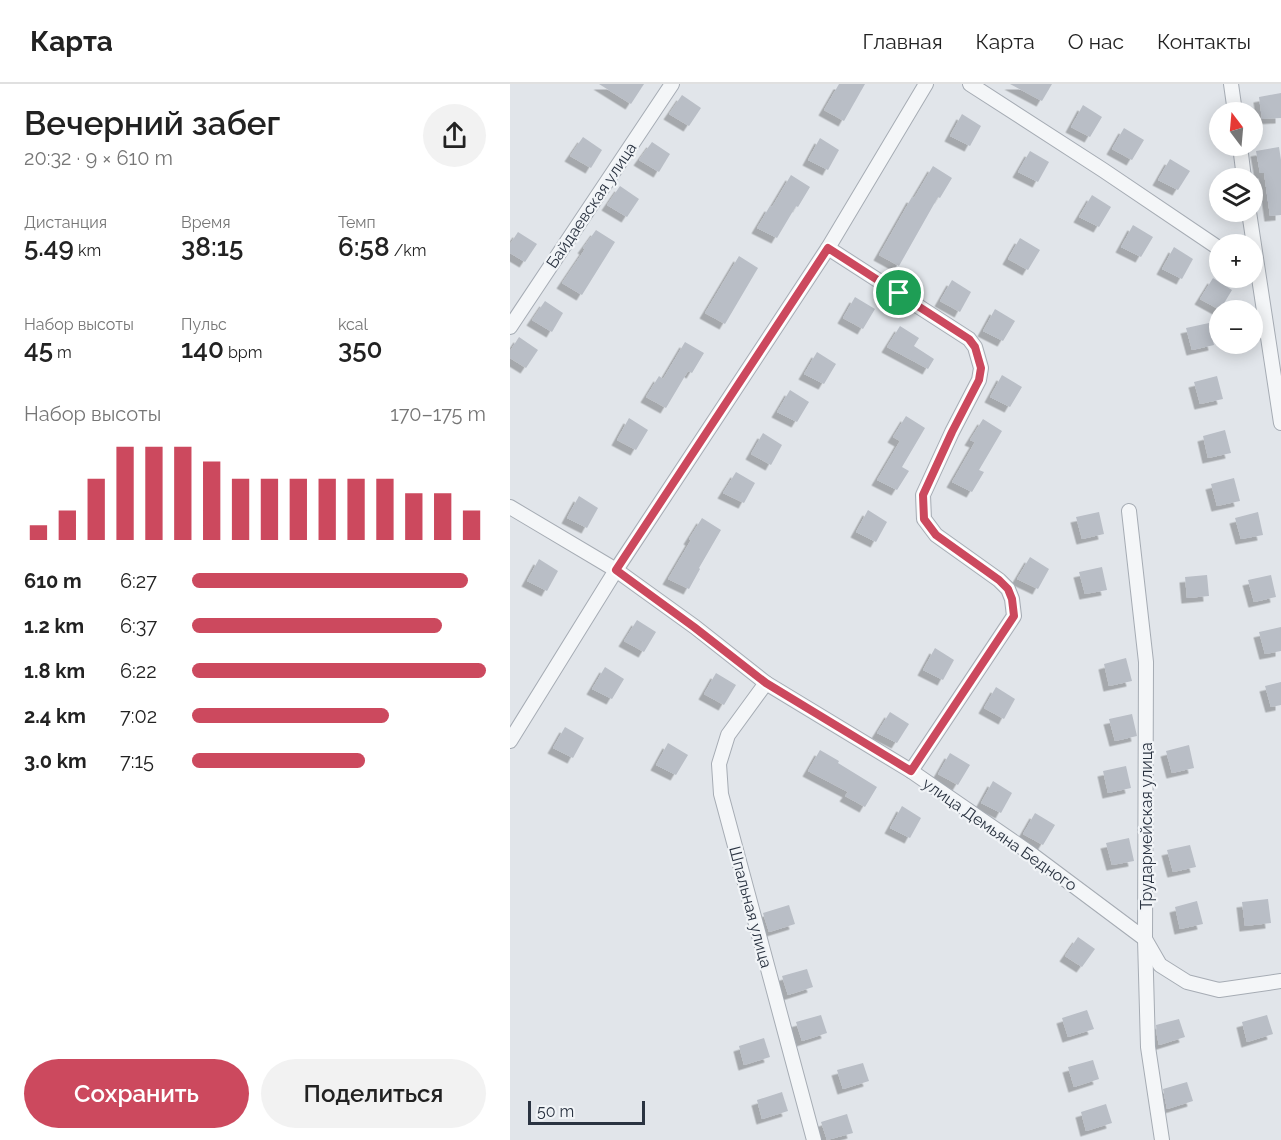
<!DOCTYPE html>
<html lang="ru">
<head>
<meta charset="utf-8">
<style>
	body { margin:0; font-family:Raleway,sans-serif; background:#f2f2f2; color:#222; height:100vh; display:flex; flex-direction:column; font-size:22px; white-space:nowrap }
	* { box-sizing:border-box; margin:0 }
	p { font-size:20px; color:#767676 }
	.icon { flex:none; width:33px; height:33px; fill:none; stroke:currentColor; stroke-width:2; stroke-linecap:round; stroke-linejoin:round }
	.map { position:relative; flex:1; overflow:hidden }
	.panel { display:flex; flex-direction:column; background:#fff; width:510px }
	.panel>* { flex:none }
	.needle { width:39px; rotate:344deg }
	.fabs { position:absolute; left:699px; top:18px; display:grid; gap:12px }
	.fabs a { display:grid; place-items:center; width:54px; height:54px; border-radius:50%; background:#fff; box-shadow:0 3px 15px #0003; font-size:30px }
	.scale { position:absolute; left:18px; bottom:15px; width:117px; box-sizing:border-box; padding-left:6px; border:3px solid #2a3341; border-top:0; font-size:16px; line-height:21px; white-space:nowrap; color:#2a3341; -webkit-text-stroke:4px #f1f4f7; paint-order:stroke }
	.pin { position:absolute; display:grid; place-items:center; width:51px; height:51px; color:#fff; margin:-26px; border:3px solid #fff; border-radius:50%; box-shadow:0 2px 6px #0007 }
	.round { display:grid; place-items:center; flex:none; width:63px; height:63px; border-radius:32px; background:#f2f2f2 }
	.headline { display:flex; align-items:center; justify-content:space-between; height:102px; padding:0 24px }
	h1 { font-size:33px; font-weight:600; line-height:45px }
	.metrics { display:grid; grid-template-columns:repeat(3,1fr); gap:9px; height:102px; padding:6px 24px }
	.metrics div { display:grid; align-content:center }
	.metrics b { font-size:26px; font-weight:600 }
	.metrics small { font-size:16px; font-weight:400 }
	.metrics p { font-size:16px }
	.chart { height:168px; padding:12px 24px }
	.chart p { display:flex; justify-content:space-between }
	.chart svg { width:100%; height:108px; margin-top:6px; stroke:#cc495e; stroke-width:6 }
	.cta { display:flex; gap:12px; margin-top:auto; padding:12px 24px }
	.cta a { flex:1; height:69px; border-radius:36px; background:#cc495e; color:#fff; font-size:24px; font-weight:600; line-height:69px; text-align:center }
	.cta a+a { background:#f2f2f2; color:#222 }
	ul { padding:0 24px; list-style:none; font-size:20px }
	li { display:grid; grid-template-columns:96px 72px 1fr; align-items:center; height:45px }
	li i { height:15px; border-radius:8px; background:#cc495e }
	header { display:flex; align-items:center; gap:36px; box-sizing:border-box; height:84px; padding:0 30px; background:#fff; border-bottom:2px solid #e0e0e0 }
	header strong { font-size:28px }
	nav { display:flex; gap:33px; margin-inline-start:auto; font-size:21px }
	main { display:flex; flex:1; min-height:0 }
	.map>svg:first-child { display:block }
	.building { fill:#b9bec6; filter:url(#shadow) }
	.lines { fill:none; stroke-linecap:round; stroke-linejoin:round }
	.street-casing { stroke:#a6acb4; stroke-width:16 }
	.street { stroke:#f4f6f8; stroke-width:14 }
	.route-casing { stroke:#fff; stroke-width:12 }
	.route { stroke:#cc495e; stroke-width:8 }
	.labels { text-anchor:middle; stroke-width:4.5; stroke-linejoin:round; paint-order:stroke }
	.street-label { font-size:16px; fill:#2a3341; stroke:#f1f4f7 }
</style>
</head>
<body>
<header>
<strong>Карта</strong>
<nav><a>Главная</a><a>Карта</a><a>О нас</a><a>Контакты</a></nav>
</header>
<main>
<section class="panel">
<div class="headline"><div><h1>Вечерний забег</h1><p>20:32 · 9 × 610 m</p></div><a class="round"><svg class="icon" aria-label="share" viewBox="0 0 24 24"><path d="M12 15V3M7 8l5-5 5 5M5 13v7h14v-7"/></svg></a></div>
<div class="metrics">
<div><p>Дистанция</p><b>5.49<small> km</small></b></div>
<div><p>Время</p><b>38:15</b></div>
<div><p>Темп</p><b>6:58<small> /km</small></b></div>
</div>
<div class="metrics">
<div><p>Набор высоты</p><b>45<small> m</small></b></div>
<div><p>Пульс</p><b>140<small> bpm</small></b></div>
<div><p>kcal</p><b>350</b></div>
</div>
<div class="chart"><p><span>Набор высоты</span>170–175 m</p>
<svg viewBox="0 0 160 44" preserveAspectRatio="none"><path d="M5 44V38M15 44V32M25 44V19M35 44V6M45 44V6M55 44V6M65 44V12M75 44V19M85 44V19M95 44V19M105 44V19M115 44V19M125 44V19M135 44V25M145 44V25M155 44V32"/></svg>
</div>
<ul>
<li><b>610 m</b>6:27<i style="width:94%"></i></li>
<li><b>1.2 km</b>6:37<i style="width:85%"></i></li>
<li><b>1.8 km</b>6:22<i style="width:100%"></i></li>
<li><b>2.4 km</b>7:02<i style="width:67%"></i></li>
<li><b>3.0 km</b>7:15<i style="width:59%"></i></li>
</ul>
<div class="cta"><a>Сохранить</a><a>Поделиться</a></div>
</section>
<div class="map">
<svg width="771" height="1056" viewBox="0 0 771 1056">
	<defs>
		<filter id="shadow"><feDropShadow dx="-5.5" dy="5.5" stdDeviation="0" flood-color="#0004"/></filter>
	</defs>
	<rect width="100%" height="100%" fill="#e1e5ea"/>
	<g class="building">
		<polygon points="89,0 134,0 121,20"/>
		<polygon points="329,0 355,0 334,37 314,26"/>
		<polygon points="500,0 542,0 532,17"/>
		<polygon points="771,9 771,34 752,35 749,13"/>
		<polygon points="172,11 191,24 179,42 159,30"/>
		<polygon points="573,21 592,33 580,53 561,43"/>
		<polygon points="452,30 471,42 460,62 440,52"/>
		<polygon points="614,44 634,56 622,76 602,65"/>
		<polygon points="73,53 92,66 81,84 60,72"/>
		<polygon points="310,54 329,66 318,86 298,76"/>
		<polygon points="142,58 160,70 149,88 129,76"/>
		<polygon points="769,63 771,76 771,131 760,132 754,89 750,89 746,67"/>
		<polygon points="520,67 539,78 528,98 508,88"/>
		<polygon points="660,75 680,87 668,106 648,96"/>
		<polygon points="423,82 442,94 430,114 428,113 389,182 369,171 402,113 404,114"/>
		<polygon points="281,91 300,103 288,123 286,122 267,154 247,144 260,122 262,123"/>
		<polygon points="110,102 129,115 117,133 97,121"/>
		<polygon points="582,111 601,123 589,143 569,133"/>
		<polygon points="623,141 643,153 631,173 611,163"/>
		<polygon points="86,146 105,158 72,211 52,199 75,165 73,164"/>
		<polygon points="8,148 27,160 15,178 0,169 0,160"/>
		<polygon points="510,154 530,166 518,186 498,175"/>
		<polygon points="664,163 683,175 672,195 652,185"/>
		<polygon points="229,172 248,184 215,240 195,229"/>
		<polygon points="703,194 722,206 710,226 690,215"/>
		<polygon points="442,196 461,208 450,228 430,217"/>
		<polygon points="345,213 365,225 353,245 333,234"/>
		<polygon points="35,217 53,229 42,248 22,236"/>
		<polygon points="485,225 505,237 493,257 473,247"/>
		<polygon points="699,239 704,261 682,266 676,244"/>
		<polygon points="390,242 409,254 404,262 424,275 418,285 377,263"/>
		<polygon points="9,253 28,266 16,284 0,274 0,267"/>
		<polygon points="175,258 194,269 182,289 178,287 156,324 136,313 149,292 153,295"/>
		<polygon points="307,268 326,280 314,300 294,290"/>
		<polygon points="492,291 512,303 500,323 480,313"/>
		<polygon points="707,292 713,315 690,320 684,298"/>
		<polygon points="280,306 299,318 287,338 267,328"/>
		<polygon points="396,332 415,344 392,383 399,387 387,406 367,396 390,357 383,353"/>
		<polygon points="119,334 138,346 126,366 107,356"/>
		<polygon points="473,335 492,347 469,386 474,388 462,408 442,398 465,358 460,356"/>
		<polygon points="715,346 721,369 698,374 693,352"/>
		<polygon points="253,349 272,361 261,381 241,370"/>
		<polygon points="226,388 245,399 234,419 213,409"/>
		<polygon points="724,394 730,417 707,422 701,400"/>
		<polygon points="69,412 88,424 77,444 57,434"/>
		<polygon points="358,426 377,438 366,458 346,448"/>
		<polygon points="589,428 594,450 572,455 566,433"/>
		<polygon points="748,428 753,451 731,455 725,434"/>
		<polygon points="192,434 211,446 189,484 190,485 179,505 158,495 181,456 179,455"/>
		<polygon points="520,473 539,485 528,505 507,495"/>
		<polygon points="29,475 48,487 37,507 17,497"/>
		<polygon points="592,483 597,506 575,510 569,488"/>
		<polygon points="697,491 699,512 677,514 675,493"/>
		<polygon points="761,491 766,513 744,518 738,496"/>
		<polygon points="127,536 146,548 134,568 114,557"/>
		<polygon points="771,543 771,567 755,570 749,548"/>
		<polygon points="425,564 444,576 433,596 413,586"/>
		<polygon points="616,574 622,597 599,602 594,580"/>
		<polygon points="95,583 114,595 102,615 82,605"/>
		<polygon points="206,589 226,601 214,621 194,610"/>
		<polygon points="771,598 771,621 761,623 755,602"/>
		<polygon points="486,603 505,615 494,635 474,624"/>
		<polygon points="380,628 399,640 387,659 367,649"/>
		<polygon points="622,630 627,652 605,657 599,635"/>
		<polygon points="55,643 74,654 63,674 43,664"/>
		<polygon points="158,659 178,671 166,691 146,681"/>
		<polygon points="679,661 684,684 662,689 656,667"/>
		<polygon points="310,666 329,677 328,679 367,703 355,723 335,712 338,708 298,687"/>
		<polygon points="440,669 460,681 448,701 428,690"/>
		<polygon points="616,682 621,704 598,709 593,687"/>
		<polygon points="483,697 502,709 491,729 471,719"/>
		<polygon points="392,722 411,734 400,754 380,744"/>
		<polygon points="525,729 545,741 533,761 513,750"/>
		<polygon points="619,754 624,777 602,781 596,759"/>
		<polygon points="680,761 686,783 663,788 657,766"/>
		<polygon points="758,815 761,839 735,842 732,818"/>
		<polygon points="687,817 693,840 670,845 665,823"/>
		<polygon points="279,821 285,840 259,848 253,829"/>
		<polygon points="568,853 585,865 572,883 555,872"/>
		<polygon points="297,885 303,903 278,911 272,892"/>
		<polygon points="577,926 584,945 558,953 552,934"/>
		<polygon points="311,931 317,949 292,957 286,938"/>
		<polygon points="757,931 763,950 737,958 732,938"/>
		<polygon points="669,935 675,953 649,961 647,952 646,941"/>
		<polygon points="254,954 260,973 234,981 229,962"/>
		<polygon points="583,976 589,995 564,1003 558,983"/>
		<polygon points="353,979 359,997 333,1005 327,986"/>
		<polygon points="677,998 683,1017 657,1025 653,1005"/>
		<polygon points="272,1008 278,1027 252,1035 247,1016"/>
		<polygon points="596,1020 602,1039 576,1047 571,1028"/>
		<polygon points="337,1030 343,1049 317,1056 311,1038"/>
	</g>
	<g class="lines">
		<g class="street-casing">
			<g id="street">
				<polyline points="460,0 593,86 710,165"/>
				<polyline points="721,0 725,28"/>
				<polyline points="730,62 734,94"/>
				<polyline points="739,128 771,339"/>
				<polyline points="318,164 459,255 465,263 471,284 469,296 442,348 413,411 414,435 426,451 489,496 498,505 502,515 504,532 401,687"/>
				<polyline points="0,243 162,0"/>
				<polyline points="0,423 106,486 185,543 256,599 401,687 520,769 635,855 650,881 677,898 709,906 771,897"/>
				<polyline points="619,427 636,578 635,855 638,963 652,1056"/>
				<polyline points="256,599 218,651 209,680 211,710 304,1056"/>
				<polyline points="0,657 106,486 318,164 416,0"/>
			</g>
		</g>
		<use href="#street" class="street"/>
	</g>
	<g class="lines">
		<g class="route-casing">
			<polygon id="route" points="318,164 459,255 465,263 471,284 469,296 442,348 413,411 414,435 426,451 489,496 498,505 502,515 504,532 401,687 256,599 184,543 106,486"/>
		</g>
		<use href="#route" class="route"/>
	</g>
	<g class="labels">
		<g class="street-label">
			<text transform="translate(81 121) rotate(-56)" y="6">Байдаевская улица</text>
			<text transform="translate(636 742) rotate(-90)" y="6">Трудармейская улица</text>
			<text transform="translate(490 750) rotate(35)" y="6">улица Демьяна Бедного</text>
			<text transform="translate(241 823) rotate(75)" y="6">Шпальная улица</text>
		</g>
	</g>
</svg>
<div class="fabs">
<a><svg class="needle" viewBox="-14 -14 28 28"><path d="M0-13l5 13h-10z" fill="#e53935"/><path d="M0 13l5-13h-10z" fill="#767676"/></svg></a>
<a><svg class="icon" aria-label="layers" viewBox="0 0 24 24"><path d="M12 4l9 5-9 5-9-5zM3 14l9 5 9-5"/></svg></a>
<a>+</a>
<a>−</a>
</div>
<div class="scale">50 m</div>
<div class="pin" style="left:389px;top:209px;background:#1e9e55"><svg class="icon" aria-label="arrive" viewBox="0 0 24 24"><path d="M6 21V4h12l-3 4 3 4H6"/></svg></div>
</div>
</main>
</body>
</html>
